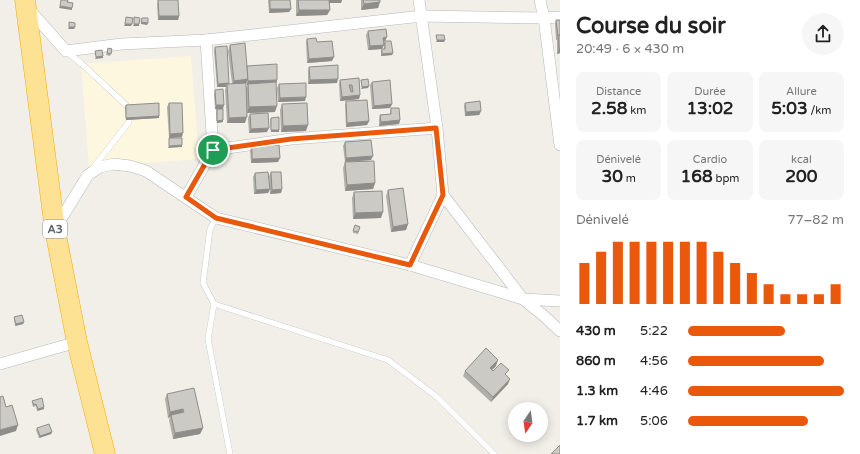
<!DOCTYPE html>
<html lang="fr">
<head>
<meta charset="utf-8">
<style>
	body { margin:0; font-family:"Varela Round",sans-serif; background:#f6f6f6; color:#222; height:100vh; display:flex; flex-direction:column; font-size:15px; white-space:nowrap }
	* { box-sizing:border-box; margin:0 }
	p { font-size:13px; color:#767676 }
	.icon { flex:none; width:22px; height:22px; fill:none; stroke:currentColor; stroke-width:2; stroke-linecap:round; stroke-linejoin:round }
	.map { position:relative; flex:1; overflow:hidden }
	.side { display:flex; flex-direction:column; background:#fff; width:300px }
	.side>* { flex:none }
	.needle { width:26px; rotate:193deg }
	.fabs { position:absolute; left:508px; top:402px; display:grid; gap:8px }
	.fabs a { display:grid; place-items:center; width:40px; height:40px; border-radius:50%; background:#fff; box-shadow:0 2px 10px #0003; font-size:20px }
	.pin { position:absolute; display:grid; place-items:center; width:34px; height:34px; color:#fff; margin:-17px; border:2px solid #fff; border-radius:50%; box-shadow:0 1px 4px #0007 }
	.round { display:grid; place-items:center; flex:none; width:42px; height:42px; border-radius:21px; background:#f6f6f6 }
	.summary { display:flex; align-items:center; justify-content:space-between; height:68px; padding:0 16px }
	h1 { font-size:22px; font-weight:700; line-height:30px }
	.figures { display:grid; grid-template-columns:repeat(3,1fr); gap:6px; height:68px; padding:4px 16px }
	.figures div { display:grid; align-content:center; border-radius:8px; background:#f6f6f6; text-align:center }
	.figures b { font-size:17px; font-weight:700 }
	.figures small { font-size:11px; font-weight:400 }
	.figures p { font-size:11px }
	.chart { height:112px; padding:8px 16px }
	.chart p { display:flex; justify-content:space-between }
	.chart svg { width:100%; height:72px; margin-top:4px; stroke:#ea580c; stroke-width:6 }
	ul { padding:0 16px; list-style:none; font-size:13px }
	li { display:grid; grid-template-columns:64px 48px 1fr; align-items:center; height:30px }
	li i { height:10px; border-radius:5px; background:#ea580c }
	main { display:flex; flex:1; min-height:0 }
	.map>svg:first-child { display:block }
	.commercial { fill:#fef7e0 }
	.lines { fill:none; stroke-linecap:round; stroke-linejoin:round }
	.lane-casing { stroke:#b5b8bc; stroke-width:6 }
	.street-casing { stroke:#b5b8bc; stroke-width:12 }
	.highway-casing { stroke:#f9ab00; stroke-width:21 }
	.lane { stroke:#fff; stroke-width:5.5 }
	.street { stroke:#fff; stroke-width:11 }
	.highway { stroke:#fde293; stroke-width:20 }
	.wall { fill:#afaea9 }
	.shaded-wall { fill:#8f8d8a }
	.building { fill:#cccac5; stroke:#8f8d8a; fill-rule:evenodd }
	.route-casing { stroke:#fff; stroke-width:8 }
	.route { stroke:#ea580c; stroke-width:5 }
	.labels { text-anchor:middle; stroke-width:3; stroke-linejoin:round; paint-order:stroke }
	.shield { fill:#fff; stroke:#8f9295; stroke-width:1 }
	.shield-label { font-size:11px; font-weight:bold; fill:#5f6368 }
</style>
</head>
<body>
<main>
<div class="map">
<svg width="560" height="454" viewBox="0 0 560 454">
	<rect width="100%" height="100%" fill="#f1efe8"/>
	<polygon class="commercial" points="191,56 199,159 89,167 81,64"/>
	<g class="lines">
		<g class="lane-casing">
			<g id="lane">
				<polyline points="67,52 82,64 127,106"/>
				<polyline points="93,168 129,122"/>
				<polyline points="216,218 210,229 203,283 214,304 208,339 230,454"/>
				<polyline points="214,304 388,360 437,397 494,454"/>
			</g>
		</g>
		<g class="street-casing">
			<g id="street">
				<polyline points="540,0 544,18 560,145"/>
				<polyline points="27,7 66,51 122,44 206,40 422,16 544,18 560,17"/>
				<polyline points="206,40 213,150"/>
				<polyline points="443,195 523,299 560,301"/>
				<polyline points="186,197 213,150 291,139 437,128"/>
				<polyline points="56,227 88,175 100,167 114,164 130,166 146,171 216,218 410,265 523,299 544,316 560,331"/>
				<polyline points="410,265 443,195 437,128 419,0"/>
				<polyline points="0,364 77,342"/>
			</g>
		</g>
		<g class="highway-casing">
			<polyline id="highway" points="25,0 55,230 77,342 105,454"/>
		</g>
		<use href="#lane" class="lane"/>
		<use href="#street" class="street"/>
		<use href="#highway" class="highway"/>
	</g>
	<g class="wall">
		<polygon points="158,0 179,16 178,20 158,20 157,4"/>
		<polygon points="268,0 290,0 291,9 289,12 269,13"/>
		<polygon points="296,0 342,0 341,3 330,3 330,10 327,15 296,16"/>
		<polygon points="361,0 380,0 378,8 361,10"/>
		<polygon points="556,20 560,20 560,53 557,54 557,40 556,40 555,24"/>
		<polygon points="368,31 383,41 384,45 382,49 368,50 366,35"/>
		<polygon points="307,39 317,42 332,61 307,63 306,42"/>
		<polygon points="385,41 393,53 392,55 381,56 381,51 382,49 384,49 384,43"/>
		<polygon points="230,45 247,67 247,66 277,80 276,83 275,112 247,113 246,89 248,85 247,85 247,82 246,84 245,123 227,123 225,90 226,87 217,87 214,51 215,47 229,84 232,84 228,51"/>
		<polygon points="108,48 112,49 110,56 106,55"/>
		<polygon points="309,67 337,83 308,84 308,71"/>
		<polygon points="359,78 360,95 359,99 340,101 339,84 340,80"/>
		<polygon points="372,82 392,104 390,108 372,109 370,85"/>
		<polygon points="279,84 305,101 278,102 277,88"/>
		<polygon points="215,90 223,109 223,122 217,123 216,111 217,109 215,109 214,94"/>
		<polygon points="346,101 369,121 367,125 346,127 345,105"/>
		<polygon points="169,103 182,137 169,138 167,107"/>
		<polygon points="465,103 481,111 479,115 465,116 464,106"/>
		<polygon points="282,104 306,131 281,132 280,110"/>
		<polygon points="126,105 159,116 159,118 126,120 125,107"/>
		<polygon points="391,108 400,120 399,124 379,126 379,119 380,115 390,114 390,112"/>
		<polygon points="250,114 267,132 249,133 248,118"/>
		<polygon points="271,118 279,132 271,132 270,120"/>
		<polygon points="345,142 371,160 345,162 343,146"/>
		<polygon points="252,146 278,162 251,163 250,150"/>
		<polygon points="345,162 375,183 373,189 345,191 343,168"/>
		<polygon points="271,172 282,189 281,193 270,194 269,176"/>
		<polygon points="255,173 270,189 268,193 254,194 253,177"/>
		<polygon points="388,190 408,224 406,230 391,232 386,196"/>
		<polygon points="354,192 381,218 353,219 352,198"/>
		<polygon points="355,225 360,227 358,234 353,233"/>
		<polygon points="14,317 24,322 23,324 15,326 14,319"/>
		<polygon points="496,366 492,370 507,376 508,384 491,402 463,376 465,371"/>
		<polygon points="167,394 203,428 200,434 173,439 169,420 170,417 168,418 165,399"/>
		<polygon points="32,401 44,407 44,409 37,411 36,406 33,407 32,403"/>
		<polygon points="37,428 52,432 51,434 39,438 36,430"/>
	</g>
	<g class="shaded-wall">
		<polygon points="327,0 342,0 341,3 326,3"/>
		<polygon points="380,2 378,8 361,10 364,4"/>
		<polygon points="60,6 72,8 72,10 59,8"/>
		<polygon points="270,9 291,9 289,12 269,13"/>
		<polygon points="299,10 330,10 327,15 296,16"/>
		<polygon points="159,16 179,16 178,20 158,20"/>
		<polygon points="141,22 148,23 147,25 141,24"/>
		<polygon points="125,24 132,24 131,26 124,26"/>
		<polygon points="134,24 139,24 139,26 133,26"/>
		<polygon points="69,27 75,27 74,29 68,29"/>
		<polygon points="387,37 385,41 381,41 383,38"/>
		<polygon points="437,40 445,40 444,42 436,42"/>
		<polygon points="384,45 382,49 368,50 370,46"/>
		<polygon points="559,48 560,48 560,53 557,54"/>
		<polygon points="393,53 392,55 381,56 382,54"/>
		<polygon points="103,56 103,58 95,59 96,57"/>
		<polygon points="334,57 332,61 307,63 309,59"/>
		<polygon points="248,79 245,85 232,86 234,81"/>
		<polygon points="338,79 337,83 308,84 310,80"/>
		<polygon points="277,80 276,84 248,84 248,85 247,85 248,81"/>
		<polygon points="229,83 228,87 227,84 226,87 217,87 218,84"/>
		<polygon points="369,86 368,88 361,89 362,87"/>
		<polygon points="360,95 359,99 340,101 342,97"/>
		<polygon points="306,97 305,101 278,102 280,98"/>
		<polygon points="392,104 390,108 372,109 374,106"/>
		<polygon points="216,105 224,105 223,109 215,109"/>
		<polygon points="277,106 275,112 247,113 249,107"/>
		<polygon points="481,111 479,115 465,116 466,112"/>
		<polygon points="159,116 159,118 126,120 126,118"/>
		<polygon points="247,117 245,123 227,123 229,118"/>
		<polygon points="223,120 223,122 217,123 217,121"/>
		<polygon points="400,120 399,124 379,126 381,122"/>
		<polygon points="369,121 367,125 346,127 347,123"/>
		<polygon points="308,125 306,131 281,132 283,126"/>
		<polygon points="269,128 267,132 249,133 251,129"/>
		<rect x="271" y="130" width="8" height="2"/>
		<polygon points="183,133 182,137 169,138 170,134"/>
		<polygon points="182,145 182,147 168,148 169,146"/>
		<polygon points="373,156 371,160 345,162 346,158"/>
		<polygon points="280,158 278,162 251,163 252,159"/>
		<polygon points="375,183 373,189 345,191 347,185"/>
		<polygon points="270,189 268,193 254,194 256,190"/>
		<polygon points="282,189 281,193 270,194 272,190"/>
		<polygon points="383,212 381,218 353,219 355,213"/>
		<polygon points="408,224 406,230 391,232 393,227"/>
		<polygon points="24,322 23,324 15,326 16,324"/>
		<polygon points="498,360 496,366 488,374 490,368"/>
		<polygon points="510,379 508,384 491,402 493,397"/>
		<polygon points="44,407 44,409 37,411 38,409"/>
		<polygon points="183,409 181,415 171,415 170,417 168,418 170,412"/>
		<polygon points="18,425 16,431 0,436 0,430"/>
		<polygon points="203,428 200,434 173,439 175,433"/>
		<polygon points="52,432 51,434 39,438 40,436"/>
	</g>
	<g class="building">
		<polygon points="61,0 68,0 67,2 73,3 72,8 60,6"/>
		<polygon points="158,0 178,0 179,16 159,16"/>
		<polygon points="270,0 290,0 291,9 270,9"/>
		<polygon points="298,0 329,0 330,10 299,10"/>
		<polygon points="363,0 380,0 380,2 364,4"/>
		<polygon points="126,17 133,18 132,24 125,24"/>
		<polygon points="134,17 140,18 139,24 134,24"/>
		<polygon points="142,18 148,18 148,23 141,22"/>
		<polygon points="556,20 560,20 560,35 558,35 558,36"/>
		<polygon points="69,22 75,23 75,27 69,27"/>
		<polygon points="386,29 387,37 383,38 384,45 370,46 368,31"/>
		<polygon points="436,35 444,35 445,40 437,40"/>
		<polygon points="558,35 560,35 560,48 559,48"/>
		<polygon points="316,38 317,42 332,41 334,57 309,59 307,39"/>
		<polygon points="385,41 391,41 393,53 382,54 382,49 385,49"/>
		<polygon points="245,43 248,79 234,81 230,45"/>
		<polygon points="227,46 229,83 218,84 215,47"/>
		<polygon points="108,48 112,49 111,54 107,53"/>
		<polygon points="102,50 103,56 96,57 95,51"/>
		<polygon points="277,64 277,80 248,81 247,66"/>
		<polygon points="338,65 338,79 310,80 309,67"/>
		<path d="M359,78L360,95L342,97L340,80ZM349,85H352L353,92H351Z"/>
		<polygon points="368,79 369,86 362,87 361,80"/>
		<polygon points="390,80 392,104 374,106 372,82"/>
		<polygon points="276,82 277,106 249,107 248,84"/>
		<polygon points="246,83 247,117 229,118 227,84"/>
		<polygon points="306,83 306,97 280,98 279,84"/>
		<polygon points="223,89 224,105 216,105 215,90"/>
		<polygon points="367,100 369,121 347,123 346,101"/>
		<polygon points="480,101 481,111 466,112 465,103"/>
		<polygon points="159,103 159,116 126,118 126,105"/>
		<polygon points="169,103 182,103 183,133 170,134"/>
		<polygon points="307,103 308,125 283,126 282,104"/>
		<polygon points="391,108 399,108 400,120 381,122 380,115 391,114"/>
		<polygon points="217,109 223,109 223,120 217,121"/>
		<polygon points="268,113 269,128 251,129 250,114"/>
		<polygon points="279,117 279,130 271,130 271,118"/>
		<polygon points="169,138 182,138 182,145 169,146"/>
		<polygon points="371,140 373,156 346,158 345,142"/>
		<polygon points="279,145 280,158 252,159 252,146"/>
		<polygon points="374,161 375,183 347,185 345,162"/>
		<polygon points="268,172 270,189 256,190 255,173"/>
		<polygon points="271,172 281,172 282,189 272,190"/>
		<polygon points="403,188 408,224 393,227 388,190"/>
		<polygon points="382,191 383,212 355,213 354,192"/>
		<polygon points="355,225 360,227 358,232 353,231"/>
		<polygon points="22,315 24,322 16,324 14,317"/>
		<polygon points="486,348 498,360 490,368 493,371 501,363 509,370 505,374 510,379 493,397 465,371"/>
		<polygon points="194,388 203,428 175,433 171,415 184,412 183,409 170,412 167,394"/>
		<polygon points="3,396 6,407 12,405 18,425 0,430 0,397"/>
		<polygon points="42,398 44,407 38,409 36,404 34,405 32,401"/>
		<polygon points="49,424 52,432 40,436 37,428"/>
		<polygon points="560,445 560,454 551,454"/>
	</g>
	<g class="lines">
		<g class="route-casing">
			<polygon id="route" points="436,128 443,195 410,265 216,218 186,197 213,150 291,139"/>
		</g>
		<use href="#route" class="route"/>
	</g>
	<g class="labels">
		<rect class="shield" x="43" y="220" width="24" height="18" rx="3"/>
		<g class="shield-label">
			<text x="55" y="233">A3</text>
		</g>
	</g>
</svg>
<div class="fabs">
<a><svg class="needle" viewBox="-14 -14 28 28"><path d="M0-13l5 13h-10z" fill="#e53935"/><path d="M0 13l5-13h-10z" fill="#767676"/></svg></a>
</div>
<div class="pin" style="left:213px;top:150px;background:#1e9e55"><svg class="icon" aria-label="arrive" viewBox="0 0 24 24"><path d="M6 21V4h12l-3 4 3 4H6"/></svg></div>
</div>
<section class="side">
<div class="summary"><div><h1>Course du soir</h1><p>20:49 · 6 × 430 m</p></div><a class="round"><svg class="icon" aria-label="share" viewBox="0 0 24 24"><path d="M12 15V3M7 8l5-5 5 5M5 13v7h14v-7"/></svg></a></div>
<div class="figures">
<div><p>Distance</p><b>2.58<small> km</small></b></div>
<div><p>Durée</p><b>13:02</b></div>
<div><p>Allure</p><b>5:03<small> /km</small></b></div>
</div>
<div class="figures">
<div><p>Dénivelé</p><b>30<small> m</small></b></div>
<div><p>Cardio</p><b>168<small> bpm</small></b></div>
<div><p>kcal</p><b>200</b></div>
</div>
<div class="chart"><p><span>Dénivelé</span>77–82 m</p>
<svg viewBox="0 0 160 44" preserveAspectRatio="none"><path d="M5 44V19M15 44V12M25 44V6M35 44V6M45 44V6M55 44V6M65 44V6M75 44V6M85 44V12M95 44V19M105 44V25M115 44V32M125 44V38M135 44V38M145 44V38M155 44V32"/></svg>
</div>
<ul>
<li><b>430 m</b>5:22<i style="width:62%"></i></li>
<li><b>860 m</b>4:56<i style="width:87%"></i></li>
<li><b>1.3 km</b>4:46<i style="width:100%"></i></li>
<li><b>1.7 km</b>5:06<i style="width:77%"></i></li>
</ul>
</section>
</main>
</body>
</html>
